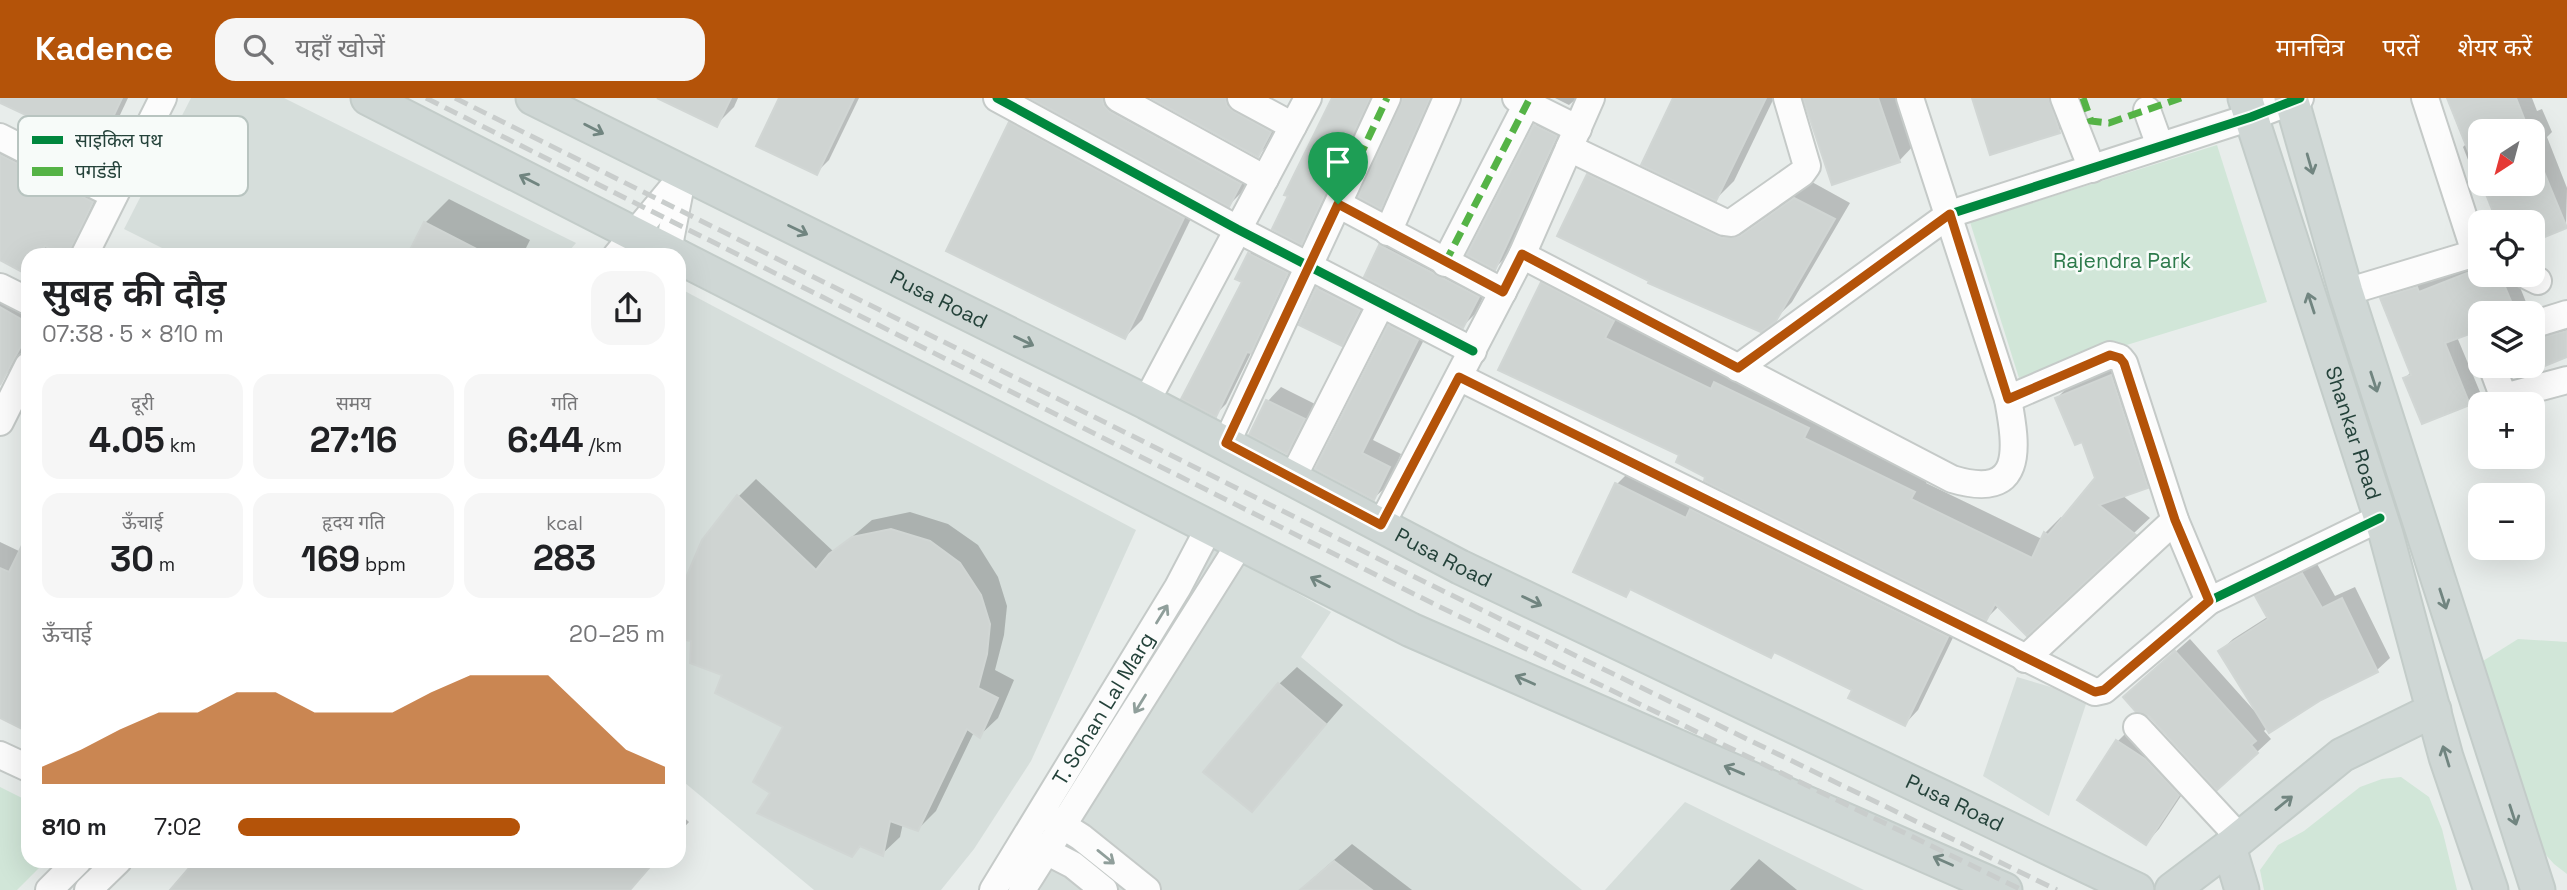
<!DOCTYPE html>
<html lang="hi">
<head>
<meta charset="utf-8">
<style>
	body { margin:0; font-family:"Space Grotesk","Noto Sans Devanagari",sans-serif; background:#f6f6f6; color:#202124; height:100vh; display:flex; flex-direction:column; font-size:26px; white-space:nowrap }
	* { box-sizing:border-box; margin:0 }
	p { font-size:23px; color:#757577 }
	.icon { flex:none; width:38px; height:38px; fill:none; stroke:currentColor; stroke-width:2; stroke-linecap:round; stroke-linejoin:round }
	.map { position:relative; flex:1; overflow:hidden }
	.sheet { position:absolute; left:21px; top:150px; width:665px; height:620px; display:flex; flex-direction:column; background:#fff; border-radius:21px; box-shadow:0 7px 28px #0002 }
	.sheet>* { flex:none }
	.needle { width:46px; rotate:216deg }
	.fabs { position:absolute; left:2468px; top:21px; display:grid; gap:14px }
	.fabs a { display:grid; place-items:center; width:77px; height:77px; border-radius:14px; background:#fff; box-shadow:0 7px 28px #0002; font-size:35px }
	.pin { position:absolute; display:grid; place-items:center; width:60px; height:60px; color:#fff; margin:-72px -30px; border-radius:50% 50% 50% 0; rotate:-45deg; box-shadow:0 0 7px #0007 }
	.pin .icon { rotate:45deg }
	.round { display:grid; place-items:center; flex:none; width:74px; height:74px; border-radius:21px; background:#f6f6f6 }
	.summary { display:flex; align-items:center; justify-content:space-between; height:119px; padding:0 21px }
	h1 { font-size:38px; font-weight:600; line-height:52px }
	.stats { display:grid; grid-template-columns:repeat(3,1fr); gap:10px; height:119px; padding:7px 21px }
	.stats div { display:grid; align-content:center; border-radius:18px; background:#f6f6f6; text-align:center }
	.stats b { font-size:35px; font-weight:600 }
	.stats small { font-size:19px; font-weight:400 }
	.stats p { font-size:19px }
	.chart { height:196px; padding:14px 21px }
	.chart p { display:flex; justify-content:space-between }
	.chart svg { width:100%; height:126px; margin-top:7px; fill:#b45309; opacity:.7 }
	ul { padding:0 21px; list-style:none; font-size:23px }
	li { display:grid; grid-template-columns:112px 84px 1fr; align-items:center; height:52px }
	li i { height:18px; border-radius:9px; background:#b45309 }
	header { display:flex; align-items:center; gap:42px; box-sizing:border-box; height:98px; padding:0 35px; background:#b45309; color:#fff }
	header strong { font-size:33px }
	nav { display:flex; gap:38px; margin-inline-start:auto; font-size:24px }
	.search { width:490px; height:63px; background:#f6f6f6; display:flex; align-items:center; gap:18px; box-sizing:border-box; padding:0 24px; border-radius:21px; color:#757577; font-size:26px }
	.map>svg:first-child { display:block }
	.built { fill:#d6dedb }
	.green { fill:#d1e6d8 }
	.shadow { fill:#0003 }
	.building { fill:#cfd4d2; stroke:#d1d6d4; stroke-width:2 }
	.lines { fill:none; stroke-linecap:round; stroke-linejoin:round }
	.minor-casing { stroke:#c5cac8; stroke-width:30 }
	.major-casing { stroke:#c3ccc9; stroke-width:37 }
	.minor { stroke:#fcfcfc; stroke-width:26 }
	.major { stroke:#cfd7d5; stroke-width:33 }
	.rail { stroke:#c9cdcc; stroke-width:5; stroke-dasharray:14 7; stroke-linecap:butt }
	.quiet { stroke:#55b346; stroke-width:7; stroke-dasharray:14 7; stroke-linecap:butt }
	.cycleway-casing { stroke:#f7fbf9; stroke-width:13 }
	.cycleway { stroke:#00873e; stroke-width:9 }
	.oneway { stroke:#718580 }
	.oneway2 { stroke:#909f9b }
	.route-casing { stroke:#fff; stroke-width:14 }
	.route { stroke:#b45309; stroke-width:9 }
	.labels { text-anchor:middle; stroke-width:5; stroke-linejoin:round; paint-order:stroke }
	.park-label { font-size:21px; fill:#2d7a4b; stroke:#f7fbf9 }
	.street-label { font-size:21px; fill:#24423a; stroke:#f7fbf9 }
	.key { fill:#f7fbf9; stroke:#b8c4c0; stroke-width:2 }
	.key-label { font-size:19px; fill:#24423a }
</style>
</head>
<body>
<header>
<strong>Kadence</strong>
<div class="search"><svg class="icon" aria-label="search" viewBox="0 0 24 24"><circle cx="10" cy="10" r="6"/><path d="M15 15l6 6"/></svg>यहाँ खोजें</div>
<nav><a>मानचित्र</a><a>परतें</a><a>शेयर करें</a></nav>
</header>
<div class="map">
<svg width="2567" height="792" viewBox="0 0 2567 792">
	<rect width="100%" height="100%" fill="#e8edeb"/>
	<g class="built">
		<polygon points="191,0 284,0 576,145 565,158 178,158 124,131"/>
		<polygon points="679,190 1136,432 1031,663 974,751 941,792 814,792 679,680"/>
		<polygon points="1211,447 1331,514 1301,559 1582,792 1040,792"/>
		<polygon points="2017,579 2088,600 2049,718 1983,678"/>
		<polygon points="1685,704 1864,792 1605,792"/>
	</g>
	<g class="green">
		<polygon points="2217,47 2267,204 2019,280 1970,124"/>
		<polygon points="2518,541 2567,544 2567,776 2554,766 2531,740 2475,568"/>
		<polygon points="2401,679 2429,699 2442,731 2457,792 2264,792 2260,772 2278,747 2304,733 2360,689 2382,681"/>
		<polygon points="0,689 28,703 28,763 46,763 17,792 0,792"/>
	</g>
	<g class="shadow">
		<polygon points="0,0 128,0 111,36 97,49 0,3"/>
		<polygon points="662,0 738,0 734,9 716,27"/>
		<polygon points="781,0 859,0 829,62 816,75"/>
		<polygon points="1034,0 1122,0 1252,72 1242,94 1229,107"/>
		<polygon points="1154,0 1245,0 1282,21 1271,44 1258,57"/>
		<polygon points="1334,0 1375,0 1313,132 1301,144"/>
		<polygon points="1403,0 1435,0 1393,97 1381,109 1403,6"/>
		<polygon points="1555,0 1577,0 1569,7"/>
		<polygon points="1675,0 1774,0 1734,83 1716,101"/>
		<polygon points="1804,0 1899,0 1915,46 1899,63"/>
		<polygon points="1974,0 2067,0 2073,20 2059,33"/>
		<polygon points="2447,0 2532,0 2537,13 2542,11 2552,34 2547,39 2567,90 2566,128 2532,124 2499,124 2484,86 2532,86 2532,33 2480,33 2480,75 2478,70 2472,72 2463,49 2467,45"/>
		<polygon points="1028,8 1200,102 1142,222 1125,239 1010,25"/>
		<polygon points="1546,17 1567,27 1506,159 1495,170 1469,156 1535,28"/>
		<polygon points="0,39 103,93 79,147 69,158 48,147 43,158 28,158 28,175 0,160"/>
		<polygon points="1605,61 1746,125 1758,122 1812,84 1850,105 1792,204 1775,221 1588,77"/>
		<polygon points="449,101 530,142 522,158 409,158 425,125"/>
		<polygon points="1392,136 1489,187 1475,216 1463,228 1366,178 1381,148"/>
		<polygon points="1261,145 1298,164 1261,242 1253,251 1226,306 1215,317 1244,183 1238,180 1250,156"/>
		<polygon points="2480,164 2480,177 2515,177 2528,209 2528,215 2480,215 2457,239 2480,294 2469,305 2405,280 2411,274 2382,201 2393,190 2428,179 2430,184"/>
		<polygon points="1558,170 1628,206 1620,223 1930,377 1926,385 2042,441 2045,435 2061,419 2064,421 2097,381 2083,342 2057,300 2073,284 2127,262 2163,372 2147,388 2122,397 2150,420 2027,535 1999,508 1986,521 1708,378 1681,356 1542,185"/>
		<polygon points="1331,177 1372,199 1355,232 1342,246 1301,226 1318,191"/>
		<polygon points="0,193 28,208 28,242 14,268 3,279 0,277"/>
		<polygon points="1402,215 1430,230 1373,342 1401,356 1387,388 1374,400 1317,370 1390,228"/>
		<polygon points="2567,225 2567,257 2514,278 2511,268 2532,268 2532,227"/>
		<polygon points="1281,289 1317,307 1300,341 1287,354 1268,303"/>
		<polygon points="1630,373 1960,525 1918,612 1905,626 1854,592 1776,553 1771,558 1632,490 1626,497 1617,386"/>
		<polygon points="756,381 834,454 872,422 910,414 948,426 978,447 998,479 1007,508 1004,537 995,572 1014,582 998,620 980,637 974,634 936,713 918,731 903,725 900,739 882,756 862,747 852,757 772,694 785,628 693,542 679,539 679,501 704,443 739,398"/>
		<polygon points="28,439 28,632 0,618 0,444 21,454"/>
		<polygon points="2316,464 2335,498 2355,489 2390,560 2377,572 2268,629 2264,633 2271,641 2257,654 2139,586 2190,541 2259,618 2260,617 2220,553 2233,541 2269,518 2258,499 2270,486"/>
		<polygon points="1297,569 1343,607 1252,712 1279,586"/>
		<polygon points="2131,630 2191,683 2159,731 2146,745 2079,701 2118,643"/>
		<polygon points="679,715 689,724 679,735"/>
		<polygon points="1352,746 1412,792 1300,792"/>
		<polygon points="1759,761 1797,792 1730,792"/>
	</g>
	<g class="building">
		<polygon points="0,0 122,0 98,51 0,5"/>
		<polygon points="657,0 731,0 717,29"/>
		<polygon points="779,0 854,0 817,77 756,48"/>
		<polygon points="1030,0 1102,0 1104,8 1110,14 1241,86 1229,109"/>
		<polygon points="1151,0 1225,0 1227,8 1233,13 1271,34 1258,59"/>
		<polygon points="1332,0 1370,0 1301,147 1272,131 1288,98 1284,97"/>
		<polygon points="1403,0 1430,0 1381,111 1358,99"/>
		<polygon points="1673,0 1766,0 1716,103 1641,67"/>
		<polygon points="1803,0 1878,0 1900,64 1832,87"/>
		<polygon points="1972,0 2049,0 2060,35 1990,57"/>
		<polygon points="2447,0 2516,0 2529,33 2480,33 2479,80"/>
		<polygon points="1009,24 1184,120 1125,241 946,153"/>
		<polygon points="1534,27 1557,38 1495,172 1467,157"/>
		<polygon points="2532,45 2567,130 2532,144 2532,124 2497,124 2482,86 2532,86"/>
		<polygon points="0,57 93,104 68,158 63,158 45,148 39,158 28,158 28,177 0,162"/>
		<polygon points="1587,76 1722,140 1740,138 1794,100 1835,121 1776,223 1761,234 1648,185 1649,183 1557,138"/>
		<polygon points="424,124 490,158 407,158"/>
		<polygon points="1379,147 1479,199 1463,230 1364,179"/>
		<polygon points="1248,155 1288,175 1251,255 1247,254 1216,319 1181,301 1242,184 1235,181"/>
		<polygon points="2480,170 2480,177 2500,177 2516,215 2480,215 2480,232 2445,245 2470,307 2422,326 2403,280 2411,277 2380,200 2417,189 2419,194"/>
		<polygon points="1541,184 1614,223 1605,240 1711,291 1714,284 1809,330 1804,340 1915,394 1911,401 2032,460 2044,434 2048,437 2095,380 2082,344 2075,347 2055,300 2111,277 2148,390 2099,407 2136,437 2027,538 1995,506 1986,523 1704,383 1705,379 1676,364 1679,357 1498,272"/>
		<polygon points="1316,190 1360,212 1342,248 1299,227"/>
		<polygon points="0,209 28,225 28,235 0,287"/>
		<polygon points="1388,227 1418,242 1362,355 1390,369 1374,402 1315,371"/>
		<polygon points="2567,233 2567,259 2532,273 2532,242"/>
		<polygon points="1266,302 1305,321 1287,356 1249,337"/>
		<polygon points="1615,385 1686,420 1690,411 1948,539 1905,628 1848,600 1852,592 1774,554 1771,560 1630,491 1626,499 1573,474"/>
		<polygon points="737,397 816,472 829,456 852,439 891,431 930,443 960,465 981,497 990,526 987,556 978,590 998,600 980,640 967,631 918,733 890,723 883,758 860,748 852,759 757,715 770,695 753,684 783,629 715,595 722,577 690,565 691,543 679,541 679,496 702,442"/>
		<polygon points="28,435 28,634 0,620 0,470 9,474"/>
		<polygon points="2302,475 2322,510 2342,500 2378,574 2321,602 2269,635 2218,553 2268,521 2255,498"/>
		<polygon points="2175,553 2256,643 2251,647 2258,655 2217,692 2149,618 2136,614 2123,599"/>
		<polygon points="1278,585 1326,626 1252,714 1203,674"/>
		<polygon points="2116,642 2145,661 2179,697 2146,747 2077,702"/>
		<polygon points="195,763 655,763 630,792 170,792"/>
		<polygon points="1334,763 1372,792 1300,792"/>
	</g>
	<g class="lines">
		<g class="minor-casing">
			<g id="minor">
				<polyline points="997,0 1237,131 1473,253"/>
				<polyline points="1118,0 1265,81"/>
				<polyline points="1241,0 1293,28"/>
				<polyline points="1516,0 1578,31"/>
				<polyline points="2064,0 2092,71"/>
				<polyline points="2147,12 2160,48"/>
				<polyline points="0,39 114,97"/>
				<polyline points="1569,50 1724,124 1731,125 1802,75 1807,68 1787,0"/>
				<polyline points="1338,106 1503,194"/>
				<polyline points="1388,134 1447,0"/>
				<path d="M1522,157L1952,381C2025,403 2017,350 2008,301L1910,0"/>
				<polyline points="84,158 163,0"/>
				<polyline points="616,158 684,76"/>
				<polyline points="664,158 668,153 682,81"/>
				<polyline points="1445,165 1530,0"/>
				<polyline points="2526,177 2538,183"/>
				<polyline points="0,189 28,203"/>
				<polyline points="2346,194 2469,157 2472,154 2472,145 2425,0"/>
				<polyline points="2532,227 2567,216"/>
				<polyline points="2492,268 2502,295 2508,298 2567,282"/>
				<polyline points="1738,270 1950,116 2251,19 2300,0"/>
				<polyline points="1459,279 2095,594 2104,592 2209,503 2380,420"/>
				<polyline points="2008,301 2110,257 2120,260 2124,265 2175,422 2209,503"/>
				<polyline points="1146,304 1308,0"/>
				<polyline points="0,324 28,268"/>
				<polyline points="1226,346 1387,0"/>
				<polyline points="1292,381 1381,206"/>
				<polyline points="1381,427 1522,157 1591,0"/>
				<polyline points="2025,561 2175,422"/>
				<polyline points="2137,629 2240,740"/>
				<polyline points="0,657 28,670"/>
				<polyline points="1051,720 1081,739 1147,792"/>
				<polyline points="1034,747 1073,767 1104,792"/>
				<polyline points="49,792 78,763"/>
				<polyline points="88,792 118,763"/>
				<path id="s1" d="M993,792L1178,489L1210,428"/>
				<polyline points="1022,792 1241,444"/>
			</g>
		</g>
		<g class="major-casing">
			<g id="major">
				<polyline points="368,0 677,158"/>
				<path id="s2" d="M533,0L1146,304L1460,469L2137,792"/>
				<path id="s3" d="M2245,0L2386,436L2446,659L2491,792"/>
				<polyline points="2291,0 2346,194 2538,792"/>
				<polyline points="679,159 1411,532 2005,792"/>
				<polyline points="2229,749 2242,792"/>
				<polyline points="2172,792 2229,749 2342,657 2434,612"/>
			</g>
		</g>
		<use href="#minor" class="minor"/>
		<use href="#major" class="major"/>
		<g class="rail">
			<polyline points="426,0 1436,507 2022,792"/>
			<polyline points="455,0 1443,493 2057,792"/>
		</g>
		<g class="quiet">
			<polyline points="2083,0 2091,23 2109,25 2181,0"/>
			<polyline points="1338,106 1503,194"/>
			<polyline points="1445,165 1530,0"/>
			<polyline points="1226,346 1387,0"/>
		</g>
		<g class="cycleway-casing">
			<g id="cycleway">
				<polyline points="997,0 1237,131 1473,253"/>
				<polyline points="1738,270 1950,116 2251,19 2300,0"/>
				<polyline points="1459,279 2095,594 2104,592 2209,503 2380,420"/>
			</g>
		</g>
		<use href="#cycleway" class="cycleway"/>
	</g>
	<defs><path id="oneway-shaft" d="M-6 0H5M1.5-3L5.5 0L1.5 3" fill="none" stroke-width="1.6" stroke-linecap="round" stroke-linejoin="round" transform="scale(1.75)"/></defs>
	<g class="oneway">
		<use href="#oneway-shaft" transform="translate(594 31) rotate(27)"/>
		<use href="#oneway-shaft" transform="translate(2310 66) rotate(74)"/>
		<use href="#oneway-shaft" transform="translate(529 82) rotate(-153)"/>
		<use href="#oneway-shaft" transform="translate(798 132) rotate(26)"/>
		<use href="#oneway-shaft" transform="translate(2311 205) rotate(-108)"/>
		<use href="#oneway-shaft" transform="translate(1024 243) rotate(26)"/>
		<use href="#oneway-shaft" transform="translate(2374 284) rotate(72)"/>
		<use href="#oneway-shaft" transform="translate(1320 484) rotate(-153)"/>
		<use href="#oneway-shaft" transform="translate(2443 501) rotate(72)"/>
		<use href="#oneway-shaft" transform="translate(1532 503) rotate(26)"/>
		<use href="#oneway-shaft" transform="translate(1525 582) rotate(-156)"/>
		<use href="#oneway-shaft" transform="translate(2446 658) rotate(-107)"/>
		<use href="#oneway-shaft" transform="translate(1734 672) rotate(-157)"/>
		<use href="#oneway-shaft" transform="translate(2284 705) rotate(-39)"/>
		<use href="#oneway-shaft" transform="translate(2513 717) rotate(72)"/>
		<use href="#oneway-shaft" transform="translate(1943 763) rotate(-156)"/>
	</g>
	<g class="oneway2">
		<use href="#oneway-shaft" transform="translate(1162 516) rotate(-58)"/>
		<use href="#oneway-shaft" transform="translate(1140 606) rotate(122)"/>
		<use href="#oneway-shaft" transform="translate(1106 759) rotate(39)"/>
	</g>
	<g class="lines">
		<g class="route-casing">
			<polygon id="route" points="1338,106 1503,194 1522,156 1738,270 1950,116 2008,301 2110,257 2120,260 2124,265 2175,422 2209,503 2104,592 2095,594 1459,279 1381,427 1226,345"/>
		</g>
		<use href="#route" class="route"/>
	</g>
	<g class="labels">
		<g class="park-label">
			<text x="2122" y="170">Rajendra Park</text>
		</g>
		<g class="street-label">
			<text dy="7" stroke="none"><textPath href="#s2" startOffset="453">Pusa Road</textPath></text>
			<text dy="7" stroke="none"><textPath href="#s3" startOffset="352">Shankar Road</textPath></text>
			<text dy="7" stroke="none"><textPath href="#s2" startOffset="1020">Pusa Road</textPath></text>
			<text dy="7" stroke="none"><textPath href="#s1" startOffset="212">T. Sohan Lal Marg</textPath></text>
			<text dy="7" stroke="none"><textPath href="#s2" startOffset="1587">Pusa Road</textPath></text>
		</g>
	</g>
	<rect x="18" y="18" width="230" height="80" rx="10" class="key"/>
	<rect x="32" y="38" width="31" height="8" fill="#00873e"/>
	<rect x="32" y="69" width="31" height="9" fill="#55b346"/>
	<g class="key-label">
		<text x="75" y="49">साइकिल पथ</text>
		<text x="75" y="80">पगडंडी</text>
	</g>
</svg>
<div class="fabs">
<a><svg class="needle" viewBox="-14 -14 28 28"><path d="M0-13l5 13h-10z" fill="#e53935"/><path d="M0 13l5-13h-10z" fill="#757577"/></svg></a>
<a><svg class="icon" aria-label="locate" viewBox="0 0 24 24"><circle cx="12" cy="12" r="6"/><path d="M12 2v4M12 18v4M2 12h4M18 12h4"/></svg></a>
<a><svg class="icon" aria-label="layers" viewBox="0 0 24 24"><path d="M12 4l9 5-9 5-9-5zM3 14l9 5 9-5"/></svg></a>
<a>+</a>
<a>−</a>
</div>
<div class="pin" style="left:1338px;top:106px;background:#1e9e55"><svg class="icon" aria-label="arrive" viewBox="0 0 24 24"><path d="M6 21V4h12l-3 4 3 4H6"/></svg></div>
<section class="sheet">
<div class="summary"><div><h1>सुबह की दौड़</h1><p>07:38 · 5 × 810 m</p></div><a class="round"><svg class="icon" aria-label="share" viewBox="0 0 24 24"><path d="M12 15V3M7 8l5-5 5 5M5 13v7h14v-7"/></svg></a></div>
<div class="stats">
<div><p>दूरी</p><b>4.05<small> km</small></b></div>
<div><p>समय</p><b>27:16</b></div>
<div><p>गति</p><b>6:44<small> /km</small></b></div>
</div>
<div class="stats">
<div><p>ऊँचाई</p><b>30<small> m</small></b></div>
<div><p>हृदय गति</p><b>169<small> bpm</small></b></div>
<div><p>kcal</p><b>283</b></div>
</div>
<div class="chart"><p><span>ऊँचाई</span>20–25 m</p>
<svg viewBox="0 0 160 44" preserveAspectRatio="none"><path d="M0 44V38L10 32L20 25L30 19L40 19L50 12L60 12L70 19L80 19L90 19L100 12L110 6L120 6L130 6L140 19L150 32L160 38V44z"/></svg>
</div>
<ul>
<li><b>810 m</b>7:02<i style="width:66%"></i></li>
</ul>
</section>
</div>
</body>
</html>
